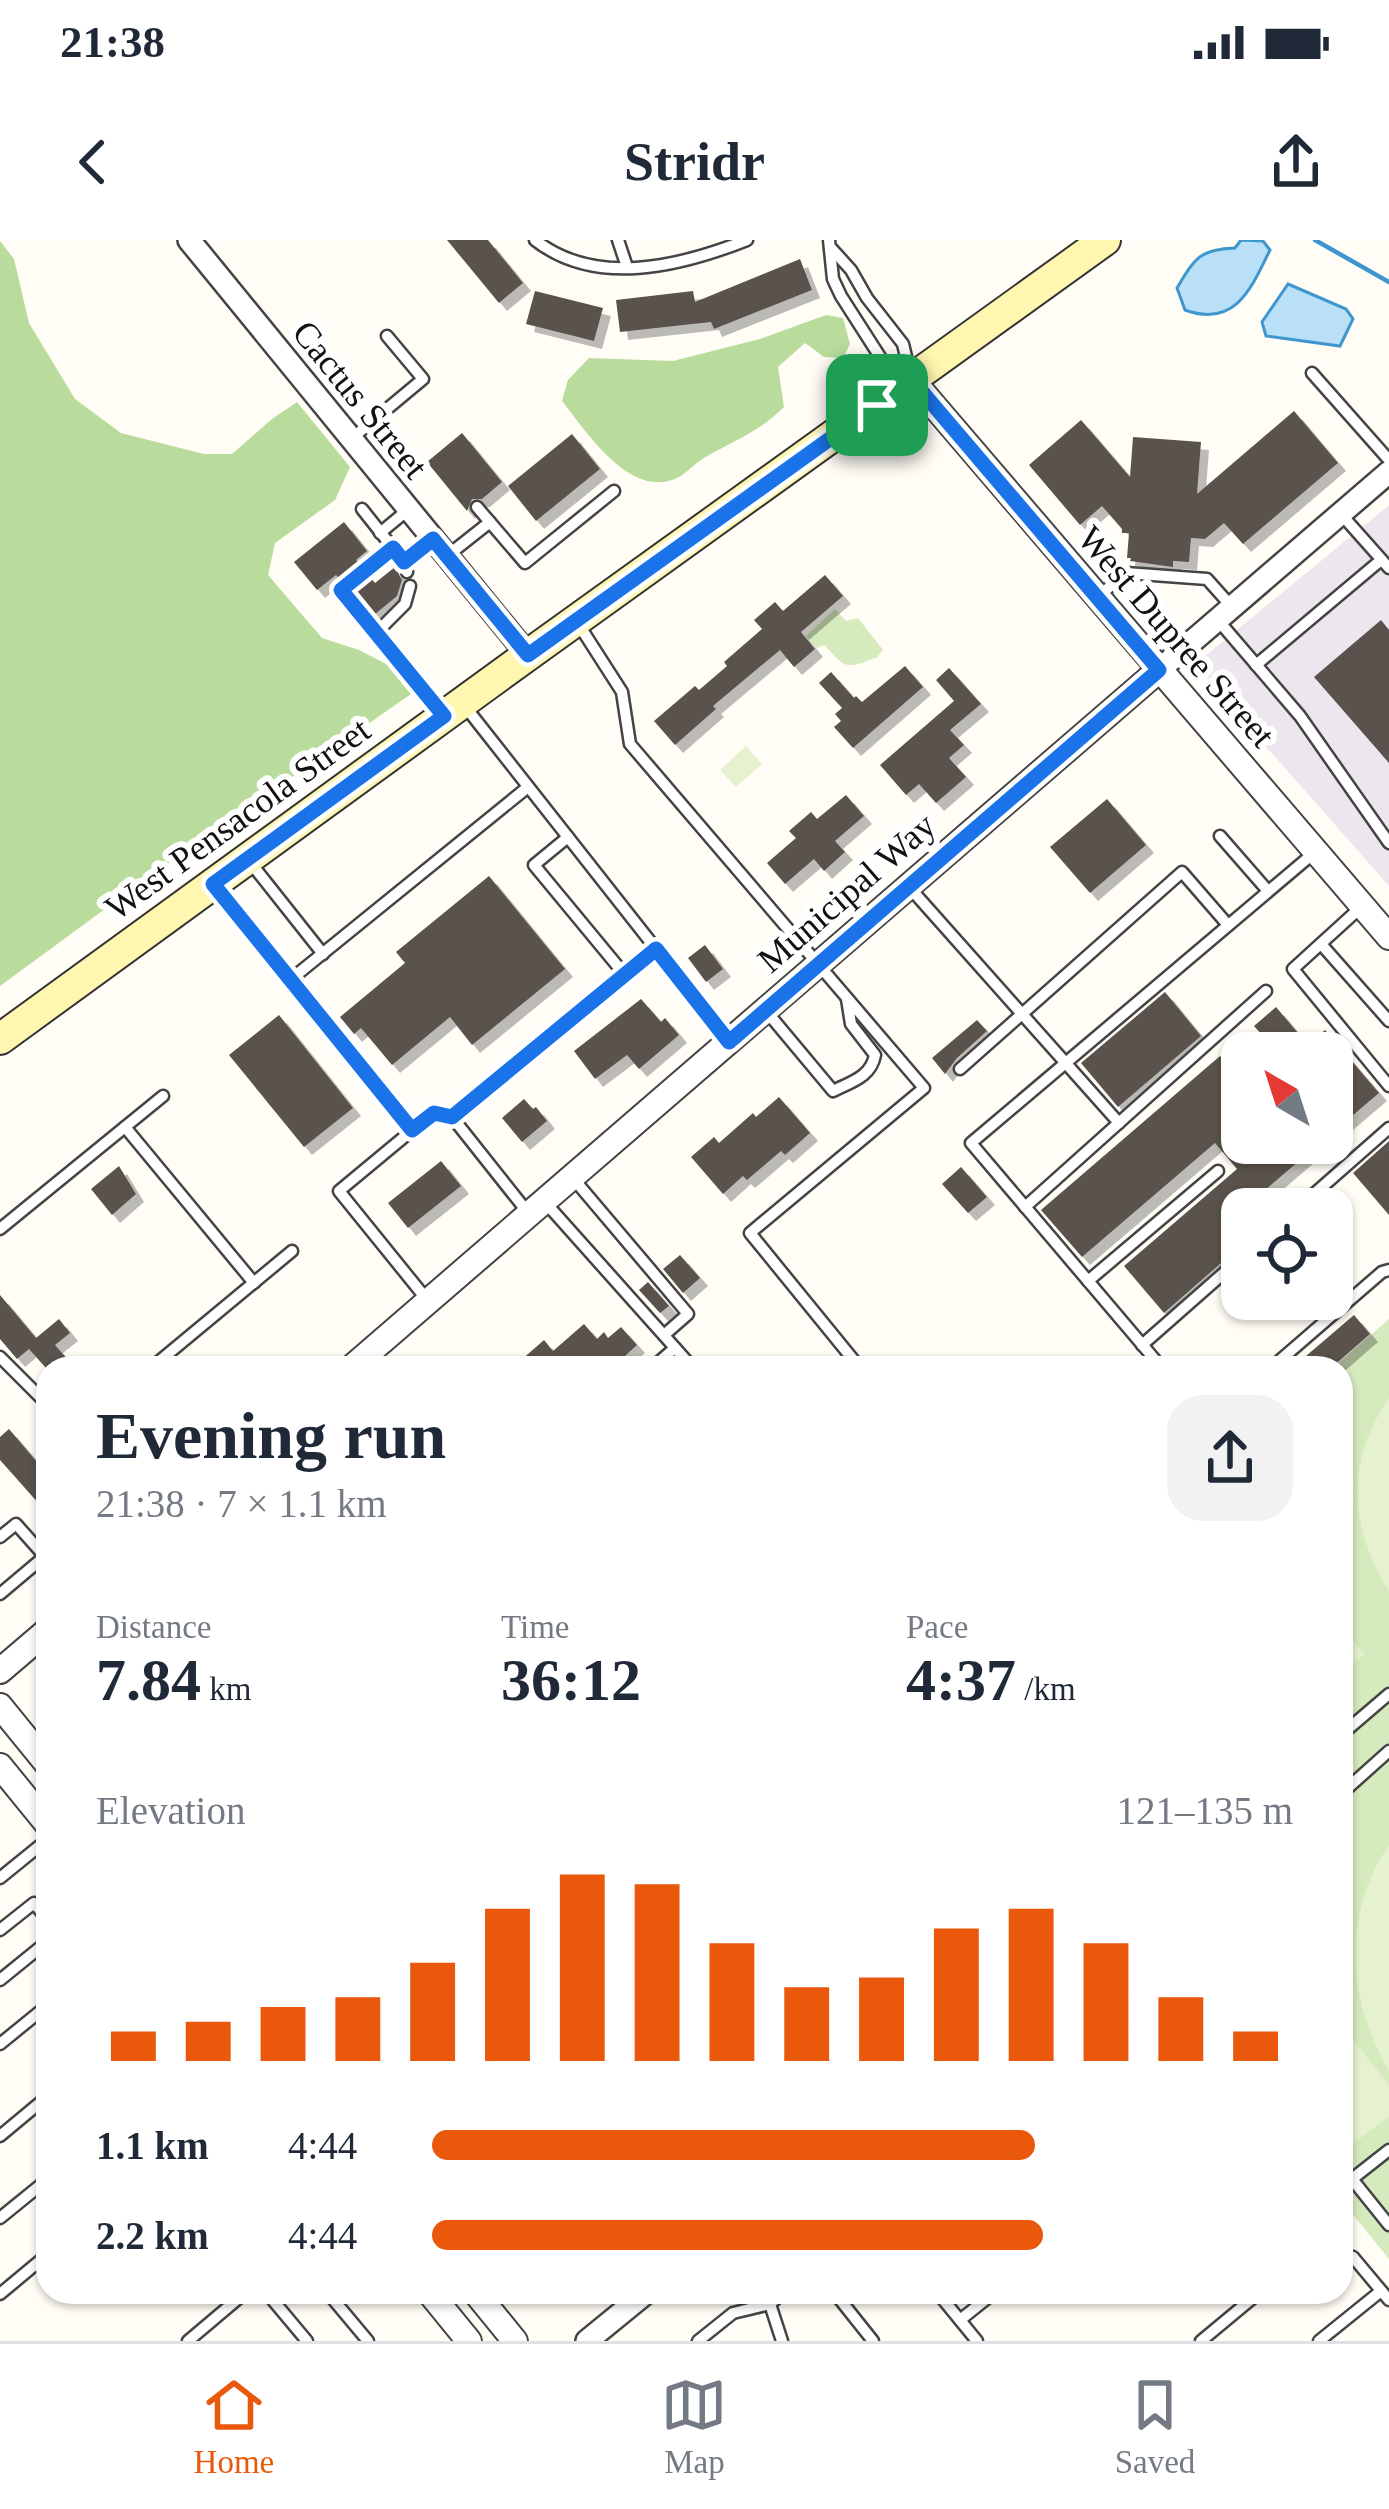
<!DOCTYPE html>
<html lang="en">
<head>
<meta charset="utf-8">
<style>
	body { margin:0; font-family:"Times New Roman",serif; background:#f2f2f3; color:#1f2937; height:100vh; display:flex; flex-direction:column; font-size:45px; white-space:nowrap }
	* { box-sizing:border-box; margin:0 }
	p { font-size:39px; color:#747a83 }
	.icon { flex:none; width:66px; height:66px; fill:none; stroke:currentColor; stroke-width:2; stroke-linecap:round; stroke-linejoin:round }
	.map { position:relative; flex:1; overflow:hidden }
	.drawer { position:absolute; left:36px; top:1116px; width:1317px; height:948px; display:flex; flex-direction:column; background:#fff; border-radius:36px; box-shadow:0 3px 9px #0004 }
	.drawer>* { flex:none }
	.needle { width:78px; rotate:321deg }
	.buttons { position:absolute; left:1221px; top:792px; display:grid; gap:24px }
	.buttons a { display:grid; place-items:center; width:132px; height:132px; border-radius:24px; background:#fff; box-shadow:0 3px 9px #0004; font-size:60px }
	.pin { position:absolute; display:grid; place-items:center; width:102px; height:102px; color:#fff; margin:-51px; border-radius:24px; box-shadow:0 6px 18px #0006 }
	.round { display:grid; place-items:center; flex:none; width:126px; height:126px; border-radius:36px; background:#f2f2f3 }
	.head { display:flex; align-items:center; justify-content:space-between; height:204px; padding:0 60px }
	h1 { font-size:66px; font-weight:600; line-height:90px }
	.stats { display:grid; grid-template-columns:repeat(3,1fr); gap:18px; height:204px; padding:12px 60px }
	.stats div { display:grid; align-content:center }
	.stats b { font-size:60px; font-weight:600 }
	.stats small { font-size:33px; font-weight:400 }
	.stats p { font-size:33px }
	.chart { height:336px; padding:24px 60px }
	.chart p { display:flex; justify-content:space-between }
	.chart svg { width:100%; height:216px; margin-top:12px; stroke:#ea580c; stroke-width:6 }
	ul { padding:0 60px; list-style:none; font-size:39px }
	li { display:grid; grid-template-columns:192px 144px 1fr; align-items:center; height:90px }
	li i { height:30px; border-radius:15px; background:#ea580c }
	.status { display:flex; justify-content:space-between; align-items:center; height:84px; padding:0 60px; background:#fff; direction:ltr }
	.status svg { height:33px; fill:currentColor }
	header { display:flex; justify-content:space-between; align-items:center; height:156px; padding:0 60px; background:#fff; font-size:54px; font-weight:600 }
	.dock { display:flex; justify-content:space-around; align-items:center; height:168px; border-top:3px solid #e0e1e3; background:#fff; font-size:33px; color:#747a83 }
	.dock a { display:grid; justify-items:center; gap:6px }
	.dock .selected { color:#ea580c }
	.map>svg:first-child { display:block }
	.industrial { fill:#eee6ef }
	.green { fill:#d5ebbd }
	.forest { fill:#b9dc9c }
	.pitch { fill:#e6f2cf }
	.water { fill:#b9e0f7; stroke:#3f96cf; stroke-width:3 }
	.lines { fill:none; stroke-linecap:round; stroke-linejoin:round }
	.stream { stroke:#3f96cf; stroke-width:4.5 }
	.building { fill:#5a524d; filter:url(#shadow) }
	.service-casing { stroke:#444; stroke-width:15 }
	.minor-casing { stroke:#444; stroke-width:26 }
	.tertiary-casing { stroke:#444; stroke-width:28 }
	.secondary-casing { stroke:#333; stroke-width:34 }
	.service { stroke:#fff; stroke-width:10 }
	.minor { stroke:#fff; stroke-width:21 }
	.tertiary { stroke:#fff; stroke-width:24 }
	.secondary { stroke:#fff6b0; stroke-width:30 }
	.route-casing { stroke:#fff; stroke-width:24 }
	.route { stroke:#1a73e8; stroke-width:15 }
	.labels { text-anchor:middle; stroke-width:12; stroke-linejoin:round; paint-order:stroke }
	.street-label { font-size:36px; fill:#111; stroke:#fff }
</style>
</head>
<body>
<div class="status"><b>21:38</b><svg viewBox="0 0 49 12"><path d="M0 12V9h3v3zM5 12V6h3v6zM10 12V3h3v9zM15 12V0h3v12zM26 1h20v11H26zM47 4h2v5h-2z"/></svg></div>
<header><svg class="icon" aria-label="back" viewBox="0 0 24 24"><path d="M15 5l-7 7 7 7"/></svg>Stridr<svg class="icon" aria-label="share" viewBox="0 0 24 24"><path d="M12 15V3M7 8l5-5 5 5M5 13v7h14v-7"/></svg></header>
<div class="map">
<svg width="1389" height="2101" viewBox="0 0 1389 2101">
	<defs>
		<filter id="shadow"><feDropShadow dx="8" dy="8" stdDeviation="0" flood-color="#0004"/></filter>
	</defs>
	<rect width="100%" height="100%" fill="#fffdf5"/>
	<polygon class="industrial" points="1389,265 1389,646 1194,425"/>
	<g class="green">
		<path d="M835,369L846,381L858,378L883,410C872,423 882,414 867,421C842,432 840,420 824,405L816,408L806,396Z"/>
		<polygon points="1389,1079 1389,2019 1341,1960 1341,1128 1333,1128"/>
	</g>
	<g class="forest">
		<polygon points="0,1 14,19 29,83 75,159 121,193 204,214 232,214 272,179 297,162 350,227 335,260 275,303 268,335 322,398 359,410 394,428 411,454 150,636 0,746"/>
		<path d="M826,75L843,78L850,104L843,118L824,117L805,103L778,127L784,167C758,193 734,200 704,218C694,224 683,237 672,240C627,255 586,191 562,161L568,140L589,118L673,121L760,99Z"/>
	</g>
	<g class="pitch">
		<polygon points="746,506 762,524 736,547 720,530"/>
		<path d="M1389,1158V1351C1349,1288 1345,1221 1389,1158Z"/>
		<polygon points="1341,1387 1365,1414 1341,1434"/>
		<path d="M1389,1605V1830C1347,1762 1342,1673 1389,1605Z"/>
		<polygon points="1341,1784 1389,1845 1389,1876 1341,1913"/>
	</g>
	<g class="water">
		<path d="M1241,0L1263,1L1270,10C1251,49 1235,88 1185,70L1177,48C1195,18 1200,9 1235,8Z"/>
		<polygon points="1288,44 1346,69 1353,79 1340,106 1266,96 1262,82"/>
	</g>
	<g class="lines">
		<polyline class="stream" points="1315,0 1389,42"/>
	</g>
	<g class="building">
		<polygon points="447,0 488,0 523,43 499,63"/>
		<polygon points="800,19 812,50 714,89 711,82 620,92 616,60 693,51 695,62"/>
		<polygon points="535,51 603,68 594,101 526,84"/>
		<polygon points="1294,171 1338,223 1243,304 1224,283 1205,299 1191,298 1189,322 1173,321 1173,327 1130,321 1131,318 1127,318 1129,293 1122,293 1122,289 1102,266 1080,285 1029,225 1081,180 1130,237 1133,197 1201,202 1197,254"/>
		<polygon points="462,193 502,242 482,259 472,259 467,271 427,222"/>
		<polygon points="572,194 600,229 536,281 508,246"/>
		<polygon points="344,282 367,311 356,320 359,323 340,339 336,335 317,350 294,322"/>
		<polygon points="395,327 402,340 397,356 374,375 355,351 371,338 375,343"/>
		<polygon points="825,335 843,356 801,392 815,409 794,427 780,410 713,466 716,469 675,505 654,481 695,446 699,450 727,426 724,422 762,389 754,380 775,362 783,371"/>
		<polygon points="1381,380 1389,390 1389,523 1314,437"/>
		<polygon points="905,426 923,447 853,508 834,487 841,481 835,474 842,468 819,443 831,432 854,458 856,456 862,462"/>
		<polygon points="949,428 981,464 950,490 964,505 949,518 966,537 936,563 919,544 906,555 880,525 954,461 936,440"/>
		<polygon points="846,555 864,576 835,601 845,612 824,631 814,619 785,644 767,623 796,598 789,591 811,572 817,579"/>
		<polygon points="1107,559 1146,605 1090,653 1050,607"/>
		<polygon points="489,636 565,729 472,805 450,777 392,825 361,788 354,794 340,777 405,723 396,712"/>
		<polygon points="705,705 723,729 706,742 688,718"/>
		<polygon points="1165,752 1201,796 1118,867 1081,823"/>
		<polygon points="641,759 661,782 665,778 679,795 639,829 627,815 595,839 574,811"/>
		<polygon points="1276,767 1308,805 1325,790 1379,853 1332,893 1332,813 1242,813 1242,903 1320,903 1258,956 1269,969 1242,969 1242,1007 1236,1010 1164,1073 1124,1026 1237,929 1215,903 1082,1017 1041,970 1220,816 1227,825 1262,795 1254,786"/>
		<polygon points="279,775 353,868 304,907 229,815"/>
		<polygon points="977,780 987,791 957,818 945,834 932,818"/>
		<polygon points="779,857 810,893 785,915 781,911 747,940 743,936 723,954 691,917 714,897 719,903 753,873 756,877"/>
		<polygon points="524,859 533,869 536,867 547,881 522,902 502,878"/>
		<polygon points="1389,901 1389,975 1353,933"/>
		<polygon points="441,921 461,946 408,988 388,963"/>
		<polygon points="119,926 136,954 112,975 91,949"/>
		<polygon points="961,927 987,957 968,973 942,944"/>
		<polygon points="680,1015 700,1038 683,1053 663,1029"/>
		<polygon points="648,1042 669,1066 660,1073 639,1050"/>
		<polygon points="0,1055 36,1098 59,1079 70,1093 55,1105 75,1128 46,1128 29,1109 17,1119 0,1099"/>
		<polygon points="1354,1075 1370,1094 1331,1128 1292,1128"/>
		<polygon points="584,1084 597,1099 604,1092 608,1098 621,1087 637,1105 625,1116 636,1128 512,1128 544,1100 553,1111"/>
		<polygon points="9,1189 48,1235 48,1274 0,1220 0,1197"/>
	</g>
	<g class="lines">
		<g class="service-casing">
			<g id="service">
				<path d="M535,0C596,48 681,26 747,0"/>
				<polyline points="618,0 627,27"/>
				<polyline points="829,0 833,39 841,56 882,120 909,139"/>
				<polyline points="832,9 851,30 867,58 903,104 910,134"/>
				<polyline points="1312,133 1389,220"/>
				<polyline points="351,199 423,139 387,96"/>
				<polyline points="477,267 525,323 614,251"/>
				<polyline points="362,269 404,322 407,332"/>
				<polyline points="1341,274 1389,328"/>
				<polyline points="380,293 409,269"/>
				<polyline points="393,308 341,350 442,474"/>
				<polyline points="447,316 490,282"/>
				<polyline points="404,322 433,299"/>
				<polyline points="1100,355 1126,333 1207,339 1232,367"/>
				<polyline points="1217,379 1300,476 1389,603"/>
				<polyline points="579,385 622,452 630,504 924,848 750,993 860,1128"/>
				<polyline points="376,393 405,364 410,346"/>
				<polyline points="1256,425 1381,320"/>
				<polyline points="464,465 727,799"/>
				<polyline points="1220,596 1268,651"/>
				<polyline points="568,597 534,625 625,735"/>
				<polyline points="250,622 323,714"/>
				<polyline points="214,646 412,890"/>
				<polyline points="910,648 1119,883"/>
				<polyline points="1360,668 1293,729 1389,846"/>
				<polyline points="1321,704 1389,781"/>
				<polyline points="290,740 528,547"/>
				<path d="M767,772L833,851C851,842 871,837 875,815L851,784L847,759"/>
				<polyline points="960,829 1182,632 1228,685"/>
				<polyline points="452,877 656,709"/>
				<polyline points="125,887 254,1043"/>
				<polyline points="572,937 688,1074 664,1095"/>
				<polyline points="544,961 693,1128"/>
				<polyline points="1025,967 1266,751"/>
				<polyline points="1297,969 1389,888"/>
				<polyline points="0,989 163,856"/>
				<polyline points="1088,1041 1218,931"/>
				<polyline points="428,1061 339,951 433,873 452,877 529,974"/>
				<polyline points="1142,1105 1242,1017"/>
				<polyline points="0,1117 48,1165"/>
				<polyline points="151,1128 292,1011"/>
				<polyline points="652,1128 675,1108"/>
				<polyline points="1162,1128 971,903 1315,612"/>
				<polyline points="1271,1128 1382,1032 1389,1030"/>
				<polyline points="0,1297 16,1284 48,1320"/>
				<polyline points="0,1354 44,1317"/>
				<polyline points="1341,1495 1389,1454"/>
				<polyline points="1341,1554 1389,1511"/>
				<polyline points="0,1638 48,1599"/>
				<polyline points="0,1690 34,1663 48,1680"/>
				<polyline points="0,1740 48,1701"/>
				<polyline points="0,1804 48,1765"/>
				<polyline points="0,1896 48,1856"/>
				<polyline points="1389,1910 1352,1939 1389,1985"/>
				<polyline points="0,1978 48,1939"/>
				<polyline points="1341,2013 1353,2017 1389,2060"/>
				<polyline points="266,2052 307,2101"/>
				<polyline points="327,2052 368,2101"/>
				<polyline points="834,2052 873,2101"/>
				<polyline points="937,2052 977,2101"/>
				<polyline points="0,2054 48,2014"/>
				<polyline points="960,2080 995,2052"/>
				<polyline points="188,2101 246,2052"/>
				<polyline points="698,2101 733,2073 770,2064"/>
				<polyline points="782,2101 770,2064 784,2052"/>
				<polyline points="1201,2101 1260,2052"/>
				<polyline points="1319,2101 1381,2051"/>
			</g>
		</g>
		<g class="minor-casing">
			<g id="minor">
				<polyline points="189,0 528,415"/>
				<polyline points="1159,430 1389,232"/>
				<polyline points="587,2101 647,2052"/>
			</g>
		</g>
		<g class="tertiary-casing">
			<g id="tertiary">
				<polyline points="912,140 1389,697"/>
				<polyline points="351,1128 1159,430"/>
				<polyline points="0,1431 48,1390"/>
				<polyline points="0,1466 48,1525"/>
				<polyline points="0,1526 48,1585"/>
				<polyline points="429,2052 469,2101"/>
				<polyline points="475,2052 515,2101"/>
			</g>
		</g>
		<g class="secondary-casing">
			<polyline id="secondary" points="0,799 528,415 1105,0"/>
		</g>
		<use href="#service" class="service"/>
		<use href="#minor" class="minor"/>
		<use href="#tertiary" class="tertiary"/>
		<use href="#secondary" class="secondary"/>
	</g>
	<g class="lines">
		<g class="route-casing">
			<polygon id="route" points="912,140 1159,430 729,802 656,709 452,877 434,873 412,890 213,644 444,476 341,350 393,308 404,322 433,299 528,415"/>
		</g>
		<use href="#route" class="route"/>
	</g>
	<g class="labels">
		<g class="street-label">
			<text transform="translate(361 159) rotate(51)" y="13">Cactus Street</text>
			<text transform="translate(1177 396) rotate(49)" y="13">West Dupree Street</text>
			<text transform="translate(237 578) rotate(-36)" y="13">West Pensacola Street</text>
			<text transform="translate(846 652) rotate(-41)" y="13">Municipal Way</text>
		</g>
	</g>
</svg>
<div class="buttons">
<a><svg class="needle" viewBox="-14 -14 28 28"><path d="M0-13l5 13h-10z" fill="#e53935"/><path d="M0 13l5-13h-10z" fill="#747a83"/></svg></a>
<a><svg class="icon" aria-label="locate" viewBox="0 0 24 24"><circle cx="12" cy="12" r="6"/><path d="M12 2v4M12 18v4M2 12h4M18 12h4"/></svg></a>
</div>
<div class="pin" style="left:877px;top:165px;background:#1e9e55"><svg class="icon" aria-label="arrive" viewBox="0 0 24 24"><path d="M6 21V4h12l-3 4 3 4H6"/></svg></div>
<section class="drawer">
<div class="head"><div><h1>Evening run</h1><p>21:38 · 7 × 1.1 km</p></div><a class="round"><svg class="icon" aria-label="share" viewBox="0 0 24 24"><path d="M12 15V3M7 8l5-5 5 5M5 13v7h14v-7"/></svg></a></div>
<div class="stats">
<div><p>Distance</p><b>7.84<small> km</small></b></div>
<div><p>Time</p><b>36:12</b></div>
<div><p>Pace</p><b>4:37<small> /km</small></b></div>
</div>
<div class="chart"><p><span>Elevation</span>121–135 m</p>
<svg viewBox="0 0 160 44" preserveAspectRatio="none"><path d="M5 44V38M15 44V36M25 44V33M35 44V31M45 44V24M55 44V13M65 44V6M75 44V8M85 44V20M95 44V29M105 44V27M115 44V17M125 44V13M135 44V20M145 44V31M155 44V38"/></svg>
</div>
<ul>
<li><b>1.1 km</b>4:44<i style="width:70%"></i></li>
<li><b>2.2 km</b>4:44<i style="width:71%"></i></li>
</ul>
</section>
</div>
<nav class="dock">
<a class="selected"><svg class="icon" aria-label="home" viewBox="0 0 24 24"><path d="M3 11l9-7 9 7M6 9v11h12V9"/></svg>Home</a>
<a><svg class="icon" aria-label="map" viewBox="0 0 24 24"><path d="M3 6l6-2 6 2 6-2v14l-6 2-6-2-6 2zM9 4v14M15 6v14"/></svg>Map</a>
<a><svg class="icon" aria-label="saved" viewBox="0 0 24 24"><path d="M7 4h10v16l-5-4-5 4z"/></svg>Saved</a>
</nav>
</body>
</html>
